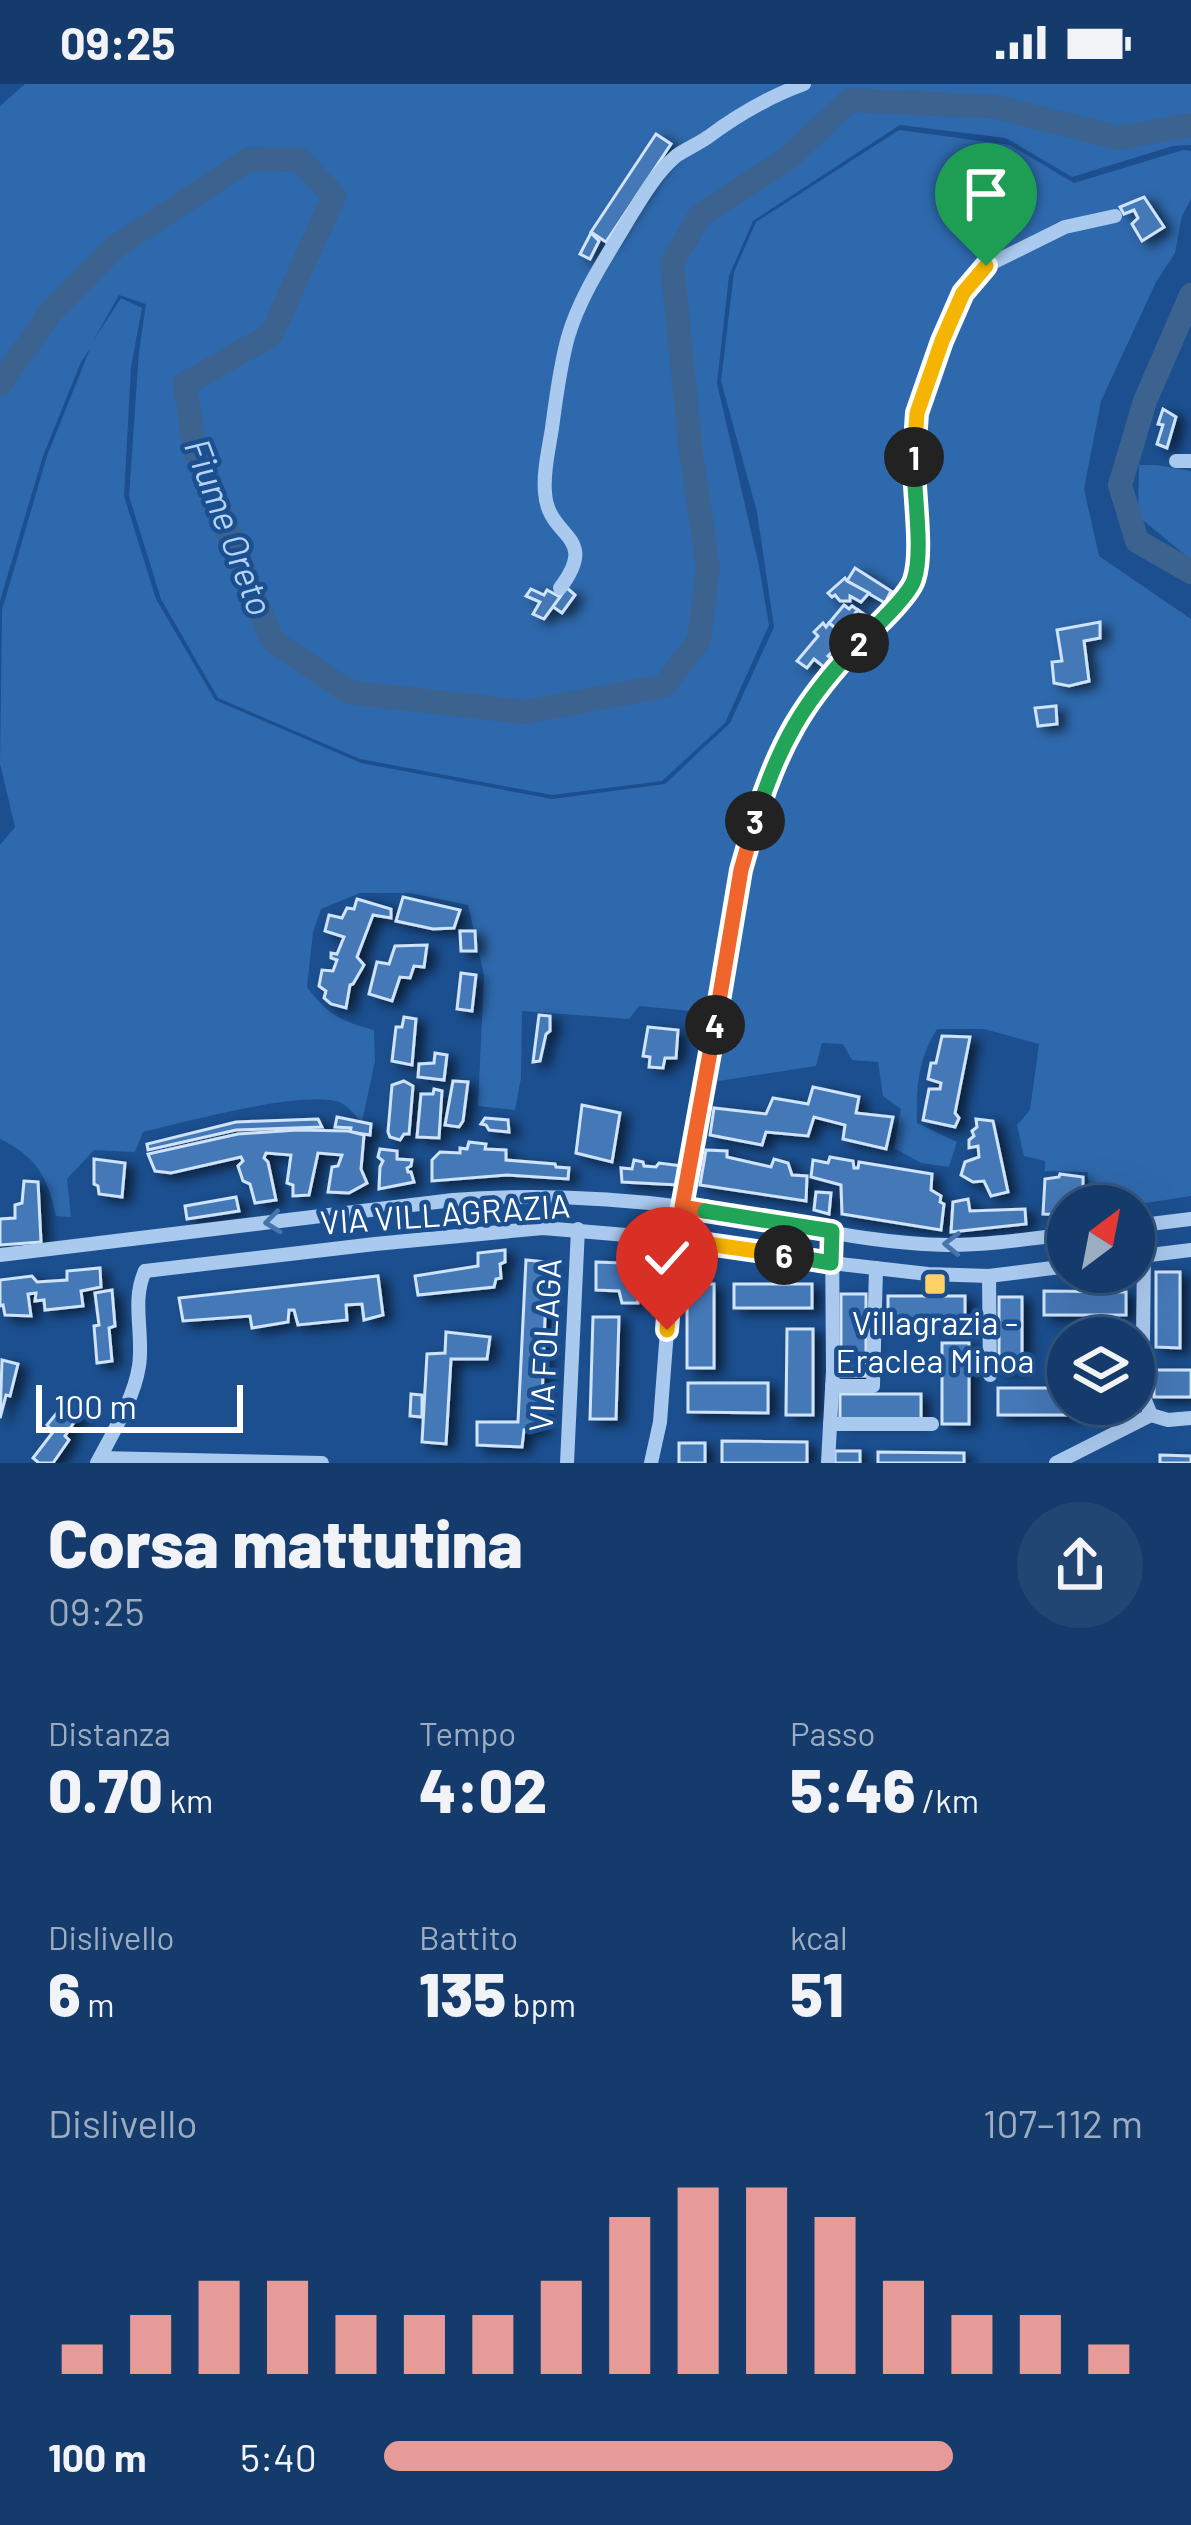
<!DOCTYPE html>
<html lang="it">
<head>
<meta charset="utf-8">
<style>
	body { margin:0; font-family:Barlow,sans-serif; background:#214673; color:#f1f3f6; height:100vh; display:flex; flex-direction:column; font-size:45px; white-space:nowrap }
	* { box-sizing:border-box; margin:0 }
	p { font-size:39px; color:#9dadc1 }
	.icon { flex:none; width:66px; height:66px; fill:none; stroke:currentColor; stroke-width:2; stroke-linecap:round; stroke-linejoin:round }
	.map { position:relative; height:1379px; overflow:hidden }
	.drawer { display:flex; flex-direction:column; background:#143b6b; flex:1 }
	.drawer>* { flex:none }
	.needle { width:78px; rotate:32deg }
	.controls { position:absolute; left:1047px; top:1101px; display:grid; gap:24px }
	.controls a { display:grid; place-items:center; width:108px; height:108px; border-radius:50%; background:#143b6b; box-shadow:0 12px 48px #0002,0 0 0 3px #33557e; font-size:60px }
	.scale { position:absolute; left:36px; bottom:30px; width:207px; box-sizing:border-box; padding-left:12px; border:6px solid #fff; border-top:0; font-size:33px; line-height:42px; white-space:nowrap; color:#fff; -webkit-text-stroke:9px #1b4f8f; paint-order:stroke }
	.pin { position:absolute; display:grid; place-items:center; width:102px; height:102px; color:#fff; margin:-123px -51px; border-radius:50% 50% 50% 0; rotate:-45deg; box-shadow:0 0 12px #0007 }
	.pin .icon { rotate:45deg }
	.km { position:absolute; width:60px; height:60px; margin:-30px; border-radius:50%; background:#222; color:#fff; font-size:33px; line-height:60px; text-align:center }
	.round { display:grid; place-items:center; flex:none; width:126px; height:126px; border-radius:63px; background:#214673 }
	.summary { display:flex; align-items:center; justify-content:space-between; height:204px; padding:0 48px }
	h1 { font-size:66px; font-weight:800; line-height:90px }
	.metrics { display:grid; grid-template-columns:repeat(3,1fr); gap:18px; height:204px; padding:12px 48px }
	.metrics div { display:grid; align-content:center }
	.metrics b { font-size:60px; font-weight:800 }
	.metrics small { font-size:33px; font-weight:400 }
	.metrics p { font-size:33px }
	.chart { height:336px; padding:24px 48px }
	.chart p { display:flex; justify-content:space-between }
	.chart svg { width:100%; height:216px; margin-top:12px; stroke:#e69b98; stroke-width:6 }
	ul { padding:0 48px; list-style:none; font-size:39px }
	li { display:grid; grid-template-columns:192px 144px 1fr; align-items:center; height:90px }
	li i { height:30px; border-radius:15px; background:#e69b98 }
	.status { display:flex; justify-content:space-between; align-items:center; height:84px; padding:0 60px; background:#143b6b; direction:ltr }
	.status svg { height:33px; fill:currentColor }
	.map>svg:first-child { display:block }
	.green { fill:#2e69ad }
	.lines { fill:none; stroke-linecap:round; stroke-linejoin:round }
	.river { stroke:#3c6290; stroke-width:24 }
	.building { fill:#4478b7; stroke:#cfe3fa; stroke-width:3; filter:url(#shadow) }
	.minor { stroke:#a9c9ee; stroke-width:14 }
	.oneway { stroke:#4674ac }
	.split-1-casing { stroke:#fff; stroke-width:24 }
	.split-2-casing { stroke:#fff; stroke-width:24 }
	.split-3-casing { stroke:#fff; stroke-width:24 }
	.split-4-casing { stroke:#fff; stroke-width:24 }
	.split-5-casing { stroke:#fff; stroke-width:24 }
	.split-6-casing { stroke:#fff; stroke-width:24 }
	.split-7-casing { stroke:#fff; stroke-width:24 }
	.split-1 { stroke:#f5b400; stroke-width:15 }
	.split-2 { stroke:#22a559; stroke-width:15 }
	.split-3 { stroke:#22a559; stroke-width:15 }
	.split-4 { stroke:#f0652b; stroke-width:15 }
	.split-5 { stroke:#f0652b; stroke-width:15 }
	.split-6 { stroke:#22a559; stroke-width:15 }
	.split-7 { stroke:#f5b400; stroke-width:15 }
	.poi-dot { fill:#ffd166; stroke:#1b4f8f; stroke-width:4.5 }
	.labels { text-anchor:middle; stroke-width:9; stroke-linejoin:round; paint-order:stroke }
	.street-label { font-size:33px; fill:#fff; stroke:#1b4f8f }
	.poi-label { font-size:33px; fill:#fff; stroke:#1b4f8f }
	.water-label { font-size:36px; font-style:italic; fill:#b5d3f5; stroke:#1b4f8f }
</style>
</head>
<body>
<div class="status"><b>09:25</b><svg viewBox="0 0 49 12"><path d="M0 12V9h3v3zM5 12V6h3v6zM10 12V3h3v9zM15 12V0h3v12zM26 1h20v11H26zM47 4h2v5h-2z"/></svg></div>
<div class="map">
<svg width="1191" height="1379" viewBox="0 0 1191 1379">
	<defs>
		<filter id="shadow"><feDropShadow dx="8" dy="4.5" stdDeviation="6" flood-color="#0009"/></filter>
	</defs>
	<rect width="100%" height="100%" fill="#1b4f8f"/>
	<g class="green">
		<path d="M25,0H1191V61L1173,62L1072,93L1006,54L900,41L753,137L729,192L717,299L759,482L769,541L725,639L662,697L552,711L360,675L218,614L161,515L129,412L139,268L146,220L119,211L92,259L121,214L142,224L131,283L124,412L156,515L215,616L361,679L552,715L665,700L730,639L774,543L757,428L721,297L734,188L756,138L899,46L1010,61L1074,99L1183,66L1191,67V115L1182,132L1175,169L1156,198L1101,317L1084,405L1099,472L1191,535V1112L1126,1122H1089L1088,1088L1045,1087V1077L1024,1072L1017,1041L1030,1026L1039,960L984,945H937C918,975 916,1005 917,1039L957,1058L949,1083L921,1079L894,1064L901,1025L883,1012L878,978L852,976L843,960L822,959L816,982L712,998L719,941L712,929L639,922L629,935L522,927L521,994L515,1026L478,1022L484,891L468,821L410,809H360L321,825L313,848L307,903C328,931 340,937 374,946L375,977L362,1038C356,1033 348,1022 341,1019C308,1004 181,1039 143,1048L135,1068L94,1066L67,1095L71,1133L56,1132C47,1092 38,1074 0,1055V761L15,743L0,680L2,526L47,372L90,265L81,278L43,372L0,517V22Z"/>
		<polygon points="1139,381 1157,381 1191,387 1191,476 1138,432"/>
	</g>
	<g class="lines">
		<g class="river">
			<polyline points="1191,211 1145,317 1120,401 1137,457 1191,488"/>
			<polyline points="0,300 50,229 115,163 249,75 300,76 334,112 271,251 185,300 194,363 272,556 348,608 525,628 664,602 699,556 708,484 691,369 672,179 700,131 786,76 850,16 995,23 1119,54 1191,41"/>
		</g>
	</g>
	<g class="building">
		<polygon points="656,50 671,60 606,158 591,148"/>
		<polygon points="1144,113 1164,143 1142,157 1132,140 1138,134 1134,126 1124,130 1120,123"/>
		<polygon points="591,149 599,157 590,175 580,170"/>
		<polygon points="1163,325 1176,333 1167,364 1157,360 1163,341 1158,340"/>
		<polygon points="855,484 891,507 885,519 847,497"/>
		<polygon points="845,494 847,497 869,509 861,518 850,512 850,517 840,517 835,511 832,513 828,509"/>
		<polygon points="567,504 575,511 562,529 552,522"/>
		<polygon points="531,505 544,511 547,506 560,513 544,535 533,530 540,518 526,512"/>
		<polygon points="844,521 849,525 852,522 858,526 839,547 829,539"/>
		<polygon points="858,526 871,535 853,555 849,552 853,549 849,546 858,536 854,531"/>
		<polygon points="1100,538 1100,554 1084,557 1089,597 1069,602 1054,599 1052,578 1062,577 1057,546"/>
		<polygon points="823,539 826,543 829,539 839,547 836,552 848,563 838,574 833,567 828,572 833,576 825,584 814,575 807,584 797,577 818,552 814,548"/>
		<polygon points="1056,622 1057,640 1038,642 1035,624"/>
		<polygon points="403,813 460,826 454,844 433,845 396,837"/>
		<polygon points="357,815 391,825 391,834 373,831 357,873 364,881 353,900 350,901 346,924 331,920 324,914 326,907 319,902 322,886 333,887 337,876 331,874 331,869 337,870 344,853 325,847 329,831 342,834 347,824 354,825"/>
		<polygon points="460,847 475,847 476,867 461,867"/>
		<polygon points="427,861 424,883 414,882 410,894 400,893 392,917 369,910 377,878 389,880 395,862"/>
		<polygon points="461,889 476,891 472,927 457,925"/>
		<polygon points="539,931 550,932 550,947 546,950 540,977 533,978"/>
		<polygon points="404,933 416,935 412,981 392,977 396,943 402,943"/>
		<polygon points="648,943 678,946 676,974 665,974 663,984 649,983 650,973 643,972"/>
		<polygon points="942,952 970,953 955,1029 959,1034 955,1043 923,1036 929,1005 940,1005 941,999 928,995 931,979 936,979"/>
		<polygon points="435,969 447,971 444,996 418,993 419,980 434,979"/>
		<polygon points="404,997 413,1002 409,1050 404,1050 400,1056 390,1053 388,1048 392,1001"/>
		<polygon points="453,997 468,998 463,1037 459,1043 445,1041"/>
		<polygon points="813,1003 859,1013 856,1029 893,1033 886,1065 843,1055 845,1041 814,1033 808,1052 766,1048 762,1061 710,1051 714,1024 766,1030 773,1014 808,1020"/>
		<polygon points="434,1005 442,1007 439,1054 417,1053 421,1010 433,1010"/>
		<polygon points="582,1021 620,1029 612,1078 576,1069"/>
		<polygon points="337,1033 371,1040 370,1051 350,1048 351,1044 335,1043"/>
		<polygon points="485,1034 508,1036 509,1048 489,1046 486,1041 481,1040"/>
		<polygon points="318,1035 322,1043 236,1046 148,1066 147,1060 236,1038"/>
		<polygon points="976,1035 993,1037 1008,1108 991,1112 984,1097 973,1098 961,1091 965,1078 979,1073 978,1062 969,1064 969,1056 974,1052 972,1047 977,1043"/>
		<polygon points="298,1046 348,1047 364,1051 361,1085 367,1099 349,1109 328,1108 332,1083 338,1082 342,1071 318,1069 309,1111 293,1112 293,1101 287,1099 291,1071 266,1069 264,1074 268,1078 276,1116 255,1119 250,1100 243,1097 238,1082 243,1077 241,1073 171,1089 155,1087 148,1070 238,1050"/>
		<polygon points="469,1058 486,1060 485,1065 506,1066 506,1076 555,1080 556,1083 569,1084 568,1095 507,1091 432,1097 432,1076 440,1068 460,1069 460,1064 467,1065"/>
		<polygon points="380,1065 397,1067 397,1075 412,1076 411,1082 407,1084 408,1088 411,1088 414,1098 379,1105 380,1083 383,1077 378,1073"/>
		<polygon points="706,1066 727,1067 727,1073 771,1083 774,1075 788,1079 792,1091 807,1092 806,1117 700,1101"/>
		<polygon points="830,1073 853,1077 854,1084 858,1084 859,1078 932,1090 931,1106 941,1112 940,1118 944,1120 941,1146 842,1130 841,1101 811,1093 813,1076 828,1079"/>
		<polygon points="94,1075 125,1079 122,1113 99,1110 98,1102 94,1100"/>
		<polygon points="634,1076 643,1078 644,1082 656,1083 659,1079 682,1082 678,1101 622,1098 621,1084 632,1085"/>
		<polygon points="1060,1090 1083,1093 1083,1122 1068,1122 1068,1131 1043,1130 1045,1095 1059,1093"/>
		<polygon points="24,1097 38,1098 41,1158 0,1161 0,1135 15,1134 15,1121 22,1119"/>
		<polygon points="816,1108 831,1109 829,1130 814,1126"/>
		<polygon points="236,1113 239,1127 187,1135 185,1122"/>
		<polygon points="968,1115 970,1127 1025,1125 1026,1140 951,1148 953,1118"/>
		<polygon points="505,1166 505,1178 500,1180 501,1194 496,1195 494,1203 418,1211 415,1192 478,1182 478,1169"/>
		<polygon points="526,1176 547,1178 541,1345 524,1346 522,1363 477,1361 477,1338 518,1338"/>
		<polygon points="596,1178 647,1180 647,1204 639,1204 638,1219 622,1219 619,1207 596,1206"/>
		<polygon points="100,1184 101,1203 81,1207 83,1222 45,1226 44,1216 35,1217 36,1209 28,1210 31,1232 5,1231 3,1221 0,1222 0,1196 32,1192 37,1198 67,1196 67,1187"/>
		<polygon points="1156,1188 1180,1188 1180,1264 1156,1263"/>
		<polygon points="378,1192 383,1231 364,1236 362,1220 346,1221 347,1236 298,1241 294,1226 289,1226 288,1238 252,1244 250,1232 183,1237 179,1214"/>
		<rect x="687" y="1200" width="27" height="84"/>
		<rect x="734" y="1200" width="78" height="24"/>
		<polygon points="112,1206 115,1242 109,1244 112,1277 97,1279 94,1242 99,1241 95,1209"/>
		<polygon points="1044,1207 1126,1208 1126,1231 1044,1231"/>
		<rect x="841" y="1210" width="25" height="82"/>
		<rect x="888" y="1212" width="77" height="26"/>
		<polygon points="999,1213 1022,1213 1022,1285 999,1284"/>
		<polygon points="593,1233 619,1233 616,1335 590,1335"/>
		<polygon points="787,1245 813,1245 813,1331 786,1331"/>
		<polygon points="446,1248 490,1253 487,1275 451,1275 446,1360 422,1358 427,1270 445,1269"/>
		<rect x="942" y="1259" width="27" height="81"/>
		<polygon points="2,1276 18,1280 10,1312 6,1311 0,1334"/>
		<rect x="1154" y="1286" width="37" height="27"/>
		<polygon points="688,1299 768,1299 768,1329 688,1328"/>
		<polygon points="998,1304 1068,1304 1068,1320 1076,1320 1076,1331 998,1331"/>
		<polygon points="411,1310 422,1311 422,1333 410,1332"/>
		<rect x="840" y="1310" width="81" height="27"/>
		<polygon points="70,1313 83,1325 65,1352 69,1356 53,1379 39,1379 33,1374 53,1348 47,1341"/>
		<rect x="1099" y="1320" width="23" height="13"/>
		<polygon points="722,1357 807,1358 807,1379 722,1379"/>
		<rect x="679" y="1359" width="26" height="20"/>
		<rect x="835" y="1367" width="25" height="12"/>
		<polygon points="878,1368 964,1369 964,1379 878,1379"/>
		<polygon points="1160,1371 1191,1372 1191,1379 1160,1379"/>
	</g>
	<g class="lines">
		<g class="minor">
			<polyline points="1176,377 1191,377"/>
			<path d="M560,504C601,450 547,455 545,408C543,388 549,364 552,344C556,314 560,282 568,253C580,212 605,175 627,138C641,115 655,90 676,72C686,65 698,60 708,53C739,30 768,13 804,0"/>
			<polyline points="683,1123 741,786 767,696 797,633 833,586 914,498 918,464 913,403 917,329 942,257 963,209 986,182 1065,143 1115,132"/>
			<polyline points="1134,1142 1191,1135"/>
			<path d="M0,1171L453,1116C531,1110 606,1113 683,1123C768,1135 864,1160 949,1161C989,1161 1028,1155 1068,1150"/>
			<polyline points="1134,1173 1191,1166"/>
			<polyline points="145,1187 375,1160 543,1144 674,1155 831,1179 928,1190 989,1192 1068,1182"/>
			<polyline points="989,1192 990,1291"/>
			<polyline points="832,1302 873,1302 876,1184"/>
			<polyline points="1151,1331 1168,1336 1191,1334"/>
			<polyline points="830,1340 932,1340"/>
			<polyline points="100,1374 322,1379"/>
			<path d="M97,1379C112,1350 134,1315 139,1282C144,1250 131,1217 145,1187"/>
			<polyline points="567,1379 578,1145"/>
			<polyline points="651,1379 660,1338 674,1155"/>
			<polyline points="828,1379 833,1287 832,1147"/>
			<polyline points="1056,1379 1151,1331 1137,1297 1143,1254 1144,1171"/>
		</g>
	</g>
	<defs><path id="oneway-chevron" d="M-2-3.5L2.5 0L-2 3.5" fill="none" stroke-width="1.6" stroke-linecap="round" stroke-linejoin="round" transform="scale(3)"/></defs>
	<g class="oneway">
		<use href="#oneway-chevron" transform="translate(273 1138) rotate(173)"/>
		<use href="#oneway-chevron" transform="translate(952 1160) rotate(-179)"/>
	</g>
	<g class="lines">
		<g class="split-1-casing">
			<polyline id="split-1" points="914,373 917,329 942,257 963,209 986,182"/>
		</g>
		<g class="split-2-casing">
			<path id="split-2" d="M859,559C872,546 909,512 914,496C924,468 913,406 914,373"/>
		</g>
		<g class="split-3-casing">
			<path id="split-3" d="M755,737C778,661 804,616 859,559"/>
		</g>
		<g class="split-4-casing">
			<polyline id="split-4" points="715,941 741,786 755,737"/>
		</g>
		<g class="split-5-casing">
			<polyline id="split-5" points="705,1127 682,1123 715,941"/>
		</g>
		<g class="split-6-casing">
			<polyline id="split-6" points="705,1127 832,1147 831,1179 784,1171"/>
		</g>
		<g class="split-7-casing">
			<polyline id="split-7" points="667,1246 674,1155 784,1171"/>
		</g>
		<use href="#split-1" class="split-1"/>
		<use href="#split-2" class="split-2"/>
		<use href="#split-3" class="split-3"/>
		<use href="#split-4" class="split-4"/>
		<use href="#split-5" class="split-5"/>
		<use href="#split-6" class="split-6"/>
		<use href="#split-7" class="split-7"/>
	</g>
	<rect class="poi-dot" x="923" y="1188" width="24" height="24" rx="6"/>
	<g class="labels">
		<g class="street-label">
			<text transform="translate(445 1130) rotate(-4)" y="12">VIA VILLAGRAZIA</text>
			<text transform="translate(545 1261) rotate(-87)" y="12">VIA FOLAGA</text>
		</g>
		<g class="poi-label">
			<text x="935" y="1251">Villagrazia -<tspan x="935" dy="38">Eraclea Minoa</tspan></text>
		</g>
		<g class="water-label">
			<text transform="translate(229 443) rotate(69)" y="13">Fiume Oreto</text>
		</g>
	</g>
</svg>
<div class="controls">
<a><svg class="needle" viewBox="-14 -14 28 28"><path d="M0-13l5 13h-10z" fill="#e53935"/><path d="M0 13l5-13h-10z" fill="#9dadc1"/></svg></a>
<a><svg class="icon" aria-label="layers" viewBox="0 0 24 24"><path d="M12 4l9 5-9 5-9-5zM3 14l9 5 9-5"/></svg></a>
</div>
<div class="scale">100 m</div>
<div class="pin" style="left:986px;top:182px;background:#1e9e55"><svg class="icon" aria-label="arrive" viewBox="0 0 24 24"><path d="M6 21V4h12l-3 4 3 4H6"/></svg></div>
<div class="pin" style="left:667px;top:1246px;background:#d93025"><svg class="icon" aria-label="check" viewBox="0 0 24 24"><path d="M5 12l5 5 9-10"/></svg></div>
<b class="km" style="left:914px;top:373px">1</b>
<b class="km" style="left:859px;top:559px">2</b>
<b class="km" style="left:755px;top:737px">3</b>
<b class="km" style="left:715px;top:941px">4</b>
<b class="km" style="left:784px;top:1171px">6</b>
</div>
<section class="drawer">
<div class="summary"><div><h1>Corsa mattutina</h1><p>09:25</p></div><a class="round"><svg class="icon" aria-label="share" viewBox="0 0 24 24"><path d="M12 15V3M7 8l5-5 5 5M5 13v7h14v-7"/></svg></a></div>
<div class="metrics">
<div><p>Distanza</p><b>0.70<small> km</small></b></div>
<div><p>Tempo</p><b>4:02</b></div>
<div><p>Passo</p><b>5:46<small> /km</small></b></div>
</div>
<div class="metrics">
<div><p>Dislivello</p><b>6<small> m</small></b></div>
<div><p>Battito</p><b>135<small> bpm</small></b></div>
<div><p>kcal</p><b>51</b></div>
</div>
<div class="chart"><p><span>Dislivello</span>107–112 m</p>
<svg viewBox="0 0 160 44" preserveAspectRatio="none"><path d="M5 44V38M15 44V32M25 44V25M35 44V25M45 44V32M55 44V32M65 44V32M75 44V25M85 44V12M95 44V6M105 44V6M115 44V12M125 44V25M135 44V32M145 44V32M155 44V38"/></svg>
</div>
<ul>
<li><b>100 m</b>5:40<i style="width:75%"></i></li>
</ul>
</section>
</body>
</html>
